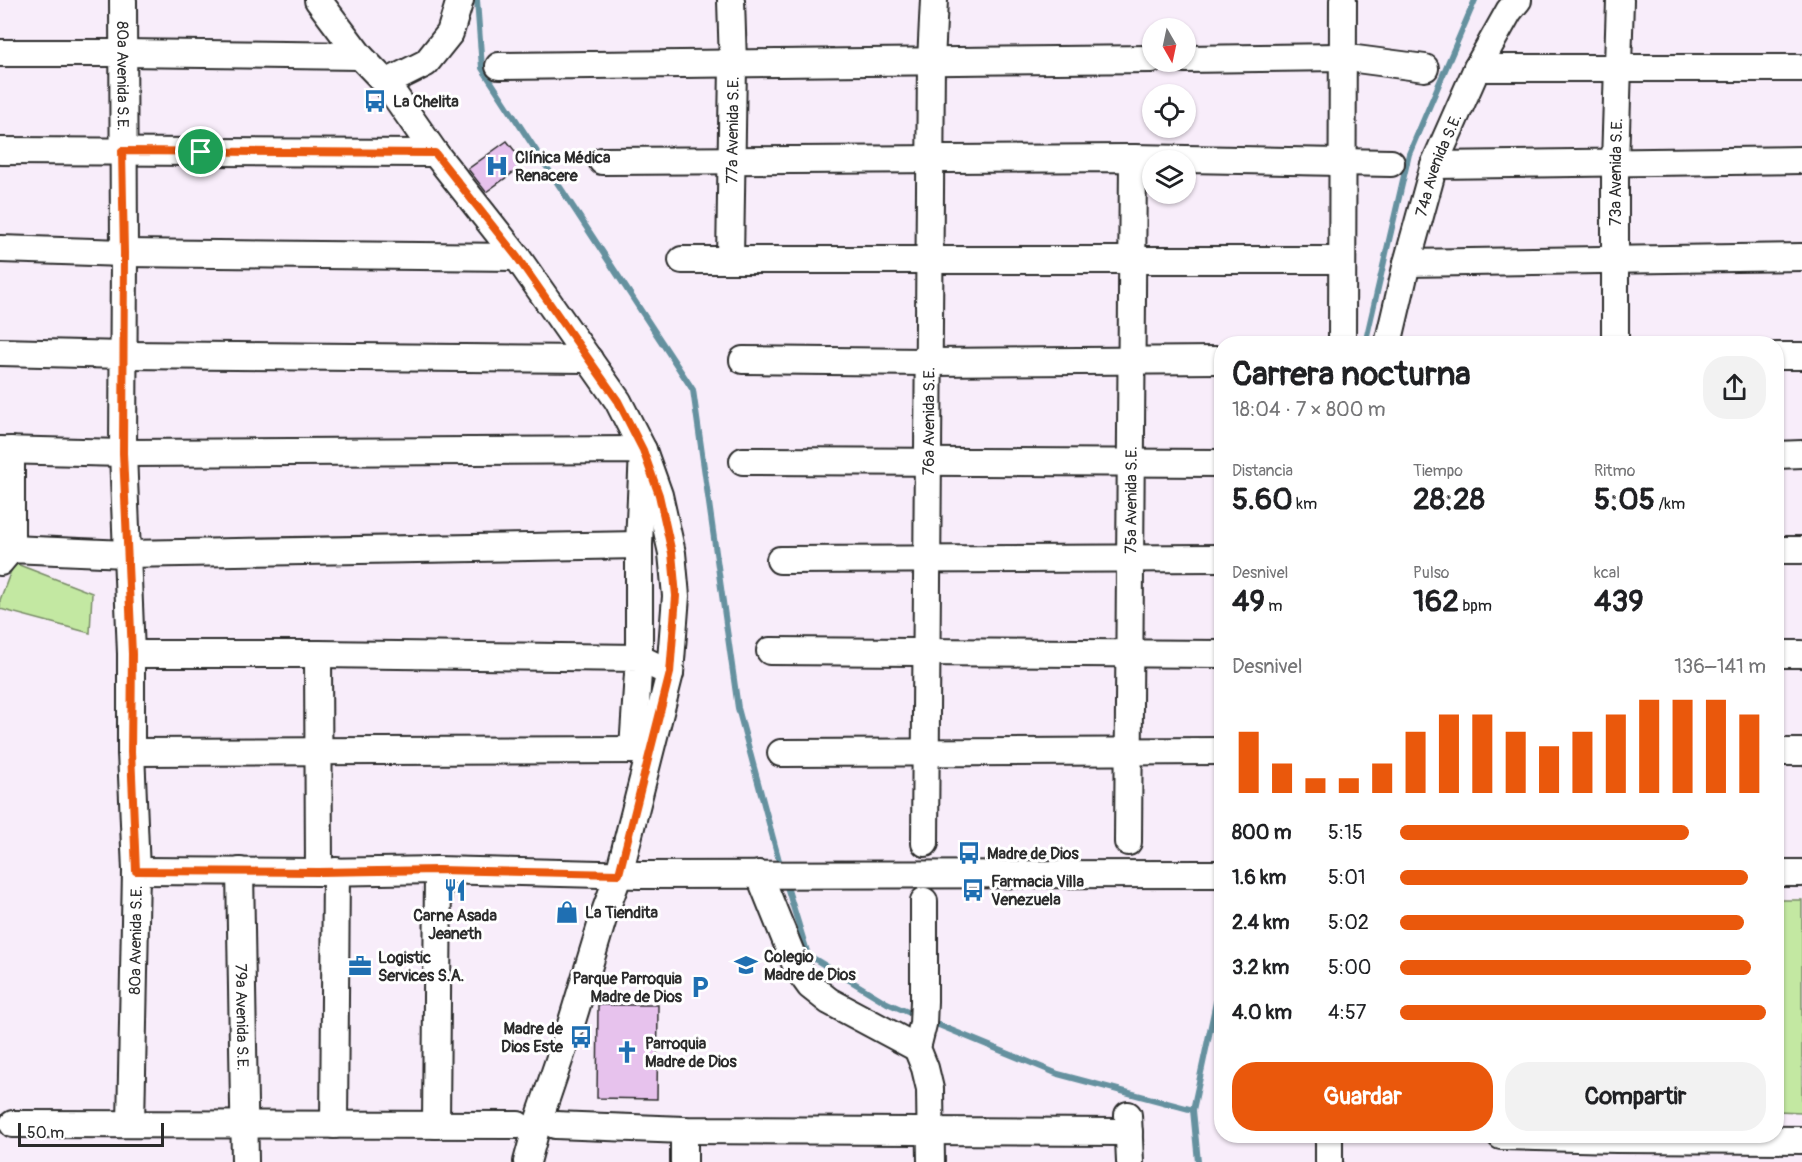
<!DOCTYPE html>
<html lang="es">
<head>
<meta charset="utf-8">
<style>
	body { margin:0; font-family:Pangolin,sans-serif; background:#f2f2f2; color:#202124; height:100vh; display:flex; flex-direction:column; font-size:22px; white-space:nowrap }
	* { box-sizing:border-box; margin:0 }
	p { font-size:20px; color:#757577 }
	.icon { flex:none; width:33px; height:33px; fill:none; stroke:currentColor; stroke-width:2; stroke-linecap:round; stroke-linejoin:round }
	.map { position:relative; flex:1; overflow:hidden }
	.side { position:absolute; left:1214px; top:336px; width:570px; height:807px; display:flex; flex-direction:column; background:#fff; border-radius:24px; box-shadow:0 2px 4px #0004 }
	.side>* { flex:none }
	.needle { width:39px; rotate:171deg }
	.buttons { position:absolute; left:1142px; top:18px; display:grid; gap:12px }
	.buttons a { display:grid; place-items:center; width:54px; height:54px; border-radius:50%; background:#fff; box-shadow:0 2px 4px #0004; font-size:30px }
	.scale { position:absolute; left:18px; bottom:15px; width:146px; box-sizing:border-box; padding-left:6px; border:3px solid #2b2b2b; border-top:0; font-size:16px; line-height:21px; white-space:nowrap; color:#2b2b2b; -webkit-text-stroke:4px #fff; paint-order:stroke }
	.pin { position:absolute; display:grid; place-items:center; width:51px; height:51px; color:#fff; margin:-26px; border:3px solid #fff; border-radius:50%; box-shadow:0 2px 6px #0007 }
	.round { display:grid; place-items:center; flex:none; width:63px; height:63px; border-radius:24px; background:#f2f2f2 }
	.headline { display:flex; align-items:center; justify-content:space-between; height:102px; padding:0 18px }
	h1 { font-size:33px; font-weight:700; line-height:45px }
	.figures { display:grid; grid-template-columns:repeat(3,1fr); gap:9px; height:102px; padding:6px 18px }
	.figures div { display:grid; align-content:center }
	.figures b { font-size:30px; font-weight:700 }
	.figures small { font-size:16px; font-weight:400 }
	.figures p { font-size:16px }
	.chart { height:168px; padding:12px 18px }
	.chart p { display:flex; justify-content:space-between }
	.chart svg { width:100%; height:108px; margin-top:6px; stroke:#ea580c; stroke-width:6 }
	.action { display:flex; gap:12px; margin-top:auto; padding:12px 18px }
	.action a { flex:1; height:69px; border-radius:24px; background:#ea580c; color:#fff; font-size:24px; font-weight:700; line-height:69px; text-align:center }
	.action a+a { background:#f2f2f2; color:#202124 }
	ul { padding:0 18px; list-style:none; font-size:20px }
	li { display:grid; grid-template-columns:96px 72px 1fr; align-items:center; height:45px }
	li i { height:15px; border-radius:8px; background:#ea580c }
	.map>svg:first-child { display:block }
	.green { fill:#c3e8a2; stroke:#778a66; stroke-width:1.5 }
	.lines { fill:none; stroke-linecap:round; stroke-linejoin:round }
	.stream { stroke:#65919f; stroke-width:6 }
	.building { fill:#e7c2ed; stroke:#2b2b2b; stroke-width:1.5 }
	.minor-casing { stroke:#2b2b2b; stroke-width:30 }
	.minor { stroke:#fff; stroke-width:26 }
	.route-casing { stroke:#fff; stroke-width:12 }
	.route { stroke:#ea580c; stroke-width:8 }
	.labels { text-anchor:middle; stroke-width:6; stroke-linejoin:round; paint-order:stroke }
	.street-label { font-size:16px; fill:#2b2b2b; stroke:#fff }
	.poi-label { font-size:16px; font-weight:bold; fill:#2b2b2b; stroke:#fff; text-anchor:start }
</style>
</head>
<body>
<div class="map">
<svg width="1802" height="1162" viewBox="0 0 1802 1162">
	<rect width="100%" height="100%" fill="#f8edfa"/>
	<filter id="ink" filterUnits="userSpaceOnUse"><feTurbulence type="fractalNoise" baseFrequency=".0167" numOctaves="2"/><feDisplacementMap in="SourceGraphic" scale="12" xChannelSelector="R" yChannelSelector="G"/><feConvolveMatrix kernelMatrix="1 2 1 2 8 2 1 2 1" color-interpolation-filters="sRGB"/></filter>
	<g filter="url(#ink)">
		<g class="green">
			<polygon points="14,563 92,593 90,633 0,609 0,600"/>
			<polygon points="1776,900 1802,900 1802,1112 1776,1111"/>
		</g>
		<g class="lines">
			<g class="stream">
				<polyline points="477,0 482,68 693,390 738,708 781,868"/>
				<polyline points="1365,344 1409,154 1475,0"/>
				<polyline points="785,880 808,955 887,1003 917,1016"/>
				<polyline points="929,1021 1058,1074 1193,1110"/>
				<polyline points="1198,1162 1193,1110 1221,979"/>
			</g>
		</g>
		<g class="building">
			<polygon points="507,141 525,164 486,192 468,169"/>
			<polygon points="598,1005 658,1005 657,1099 597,1098"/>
		</g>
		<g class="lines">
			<g class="minor-casing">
				<g id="minor">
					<path id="s1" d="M123,0L124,253L123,453L131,654V752L136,871L131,1124"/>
					<polyline points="318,0 360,56 386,83 435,153 517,257 618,401 643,450 659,495 672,553 676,596 670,673 619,874 606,909 569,1031 537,1125 527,1162"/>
					<polyline points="0,53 123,53 360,56"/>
					<polyline points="1185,59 1341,57 1425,68"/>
					<polyline points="499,66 1152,59"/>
					<polyline points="1477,68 1802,68"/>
					<polyline points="386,83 426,63 450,33 460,0"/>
					<polyline points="0,151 435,153"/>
					<polyline points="602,161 1133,158 1391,163"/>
					<polyline points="1434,165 1802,160"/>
					<polyline points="0,249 124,253 517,257"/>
					<polyline points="682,260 1341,260"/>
					<path id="s2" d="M730,260L733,64L731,0"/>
					<polyline points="1407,263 1802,257"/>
					<polyline points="1342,344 1343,0"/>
					<path id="s3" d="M1388,344L1407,263L1434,165L1477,68L1509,11L1518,0"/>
					<path id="s4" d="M1615,344V163L1620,0"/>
					<polyline points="0,352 124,355 589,359"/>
					<polyline points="1776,356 1802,356"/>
					<polyline points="743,360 928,362 1221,360"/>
					<polyline points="0,450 123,453 643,450 639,545 639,658 670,673"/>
					<polyline points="1776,455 1802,454"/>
					<polyline points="743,461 1221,463"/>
					<polyline points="11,549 11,450"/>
					<polyline points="1776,550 1802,550"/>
					<polyline points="780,560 1221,558"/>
					<polyline points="0,562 11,549 126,554 639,545"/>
					<polyline points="770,651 1221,654"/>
					<polyline points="131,654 318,654 639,658 633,749"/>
					<polyline points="318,654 319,872"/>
					<polyline points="1776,654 1802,654"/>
					<polyline points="131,752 648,750"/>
					<polyline points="1776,752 1802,752"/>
					<polyline points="781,753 1221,751"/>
					<path id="s5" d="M1128,842L1133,158"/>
					<path id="s6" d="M925,843L931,61L934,0"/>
					<polyline points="136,871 319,872 438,870 640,875 1221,874"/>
					<path id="s7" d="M240,871L245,1162"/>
					<polyline points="1776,873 1802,873"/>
					<polyline points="759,874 797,968 810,986 829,1001 917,1048"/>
					<polyline points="924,901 924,1001 923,1024 917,1048 925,1068 930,1089 931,1162"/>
					<polyline points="1128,1115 1130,1162"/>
					<polyline points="13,1124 518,1125"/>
					<polyline points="334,1125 336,871"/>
					<polyline points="436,1125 438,870"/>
					<polyline points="555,1125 684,1130 1129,1132"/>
					<polyline points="1501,1136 1616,1139 1802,1140"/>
					<polyline points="684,1162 684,1130"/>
					<polyline points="1329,1162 1329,1136"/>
				</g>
			</g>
			<use href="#minor" class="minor"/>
		</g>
	</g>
	<g class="lines" filter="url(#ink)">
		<g class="route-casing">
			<polygon id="route" points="122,151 435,153 517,257 618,401 643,450 659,495 672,553 676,596 670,673 619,874 438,870 319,872 136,871 131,752 132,654 123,453 124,253"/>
		</g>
		<use href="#route" class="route"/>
	</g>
	<defs>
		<g id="bus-bare" transform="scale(1.8)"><path d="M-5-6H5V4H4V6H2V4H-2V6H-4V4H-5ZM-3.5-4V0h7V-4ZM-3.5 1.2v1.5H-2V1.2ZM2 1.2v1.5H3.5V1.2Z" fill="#1f6fb2" stroke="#fff" stroke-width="2.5" paint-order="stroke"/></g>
		<g id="hospital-bare" transform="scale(1.8)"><path d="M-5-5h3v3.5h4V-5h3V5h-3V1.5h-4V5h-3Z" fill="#1f6fb2" stroke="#fff" stroke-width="2.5" paint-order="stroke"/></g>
		<g id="restaurant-bare" transform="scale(1.8)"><path d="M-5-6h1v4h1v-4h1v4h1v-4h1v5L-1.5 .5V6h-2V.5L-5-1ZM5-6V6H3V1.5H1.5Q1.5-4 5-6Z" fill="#1f6fb2" stroke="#fff" stroke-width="2.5" paint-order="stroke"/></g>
		<g id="shop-bare" transform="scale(1.8)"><path d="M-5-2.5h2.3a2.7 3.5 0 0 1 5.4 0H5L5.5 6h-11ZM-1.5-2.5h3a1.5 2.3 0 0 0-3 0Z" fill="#1f6fb2" stroke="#fff" stroke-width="2.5" paint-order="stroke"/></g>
		<g id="school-bare" transform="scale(1.8)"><path d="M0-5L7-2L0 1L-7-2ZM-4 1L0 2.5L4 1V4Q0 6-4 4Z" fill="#1f6fb2" stroke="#fff" stroke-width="2.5" paint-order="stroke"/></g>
		<g id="office-bare" transform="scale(1.8)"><path d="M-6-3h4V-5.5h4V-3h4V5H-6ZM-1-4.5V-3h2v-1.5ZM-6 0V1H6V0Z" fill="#1f6fb2" stroke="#fff" stroke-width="2.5" paint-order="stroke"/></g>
		<g id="parking-bare" transform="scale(1.8)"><path d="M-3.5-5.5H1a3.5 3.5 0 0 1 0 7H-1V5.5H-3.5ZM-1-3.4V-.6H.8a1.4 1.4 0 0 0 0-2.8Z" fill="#1f6fb2" stroke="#fff" stroke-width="2.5" paint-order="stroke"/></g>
		<g id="church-bare" transform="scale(1.8)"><path d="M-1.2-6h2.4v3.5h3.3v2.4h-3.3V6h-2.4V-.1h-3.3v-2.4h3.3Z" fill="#1f6fb2" stroke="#fff" stroke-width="2.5" paint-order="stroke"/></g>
	</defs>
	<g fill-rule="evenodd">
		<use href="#bus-bare" x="375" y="101"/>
		<use href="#hospital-bare" x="497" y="166"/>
		<use href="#bus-bare" x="969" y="853"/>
		<use href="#restaurant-bare" x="455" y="890"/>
		<use href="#bus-bare" x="973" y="890"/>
		<use href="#shop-bare" x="567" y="912"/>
		<use href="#school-bare" x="746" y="965"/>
		<use href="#office-bare" x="360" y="966"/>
		<use href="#parking-bare" x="700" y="987"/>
		<use href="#bus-bare" x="581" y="1037"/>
		<use href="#church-bare" x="627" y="1052"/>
	</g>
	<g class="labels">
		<g class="street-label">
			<text dy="6" stroke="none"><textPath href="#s1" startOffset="76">80a Avenida S.E.</textPath></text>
			<text dy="6" stroke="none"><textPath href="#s2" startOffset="130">77a Avenida S.E.</textPath></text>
			<text dy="6" stroke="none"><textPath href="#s3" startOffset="186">74a Avenida S.E.</textPath></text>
			<text dy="6" stroke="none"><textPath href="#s4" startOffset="172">73a Avenida S.E.</textPath></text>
			<text dy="6" stroke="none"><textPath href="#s6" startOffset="422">76a Avenida S.E.</textPath></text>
			<text dy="6" stroke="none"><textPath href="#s5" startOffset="342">75a Avenida S.E.</textPath></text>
			<text transform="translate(135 940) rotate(-89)" y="6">80a Avenida S.E.</text>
			<text dy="6" stroke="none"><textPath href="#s7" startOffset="146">79a Avenida S.E.</textPath></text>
		</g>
		<g class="poi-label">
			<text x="393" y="107">La Chelita</text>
			<text x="515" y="163">Clínica Médica<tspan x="515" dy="18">Renacere</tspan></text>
			<text x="987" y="859">Madre de Dios</text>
			<text x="991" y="887">Farmacia Villa<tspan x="991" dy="18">Venezuela</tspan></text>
			<text x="585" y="918">La Tiendita</text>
			<text x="455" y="921" text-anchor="middle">Carne Asada<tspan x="455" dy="18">Jeaneth</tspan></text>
			<text x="764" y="962">Colegio<tspan x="764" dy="18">Madre de Dios</tspan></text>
			<text x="378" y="963">Logistic<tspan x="378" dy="18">Services S.A.</tspan></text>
			<text x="682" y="984" text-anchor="end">Parque Parroquia<tspan x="682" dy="18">Madre de Dios</tspan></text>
			<text x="563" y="1034" text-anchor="end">Madre de<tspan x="563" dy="18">Dios Este</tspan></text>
			<text x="645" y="1049">Parroquia<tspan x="645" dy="18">Madre de Dios</tspan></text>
		</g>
	</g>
</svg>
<div class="buttons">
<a><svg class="needle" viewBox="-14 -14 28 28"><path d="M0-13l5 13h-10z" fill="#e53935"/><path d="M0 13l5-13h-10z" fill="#757577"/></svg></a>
<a><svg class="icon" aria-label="locate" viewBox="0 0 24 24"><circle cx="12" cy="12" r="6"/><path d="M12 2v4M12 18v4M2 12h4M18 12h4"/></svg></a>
<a><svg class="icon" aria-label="layers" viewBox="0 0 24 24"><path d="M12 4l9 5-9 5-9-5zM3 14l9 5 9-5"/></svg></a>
</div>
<div class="scale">50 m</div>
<div class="pin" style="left:201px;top:152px;background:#1e9e55"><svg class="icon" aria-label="arrive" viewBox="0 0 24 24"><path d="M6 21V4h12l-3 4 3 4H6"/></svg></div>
<section class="side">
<div class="headline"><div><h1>Carrera nocturna</h1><p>18:04 · 7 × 800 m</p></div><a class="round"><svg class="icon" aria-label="share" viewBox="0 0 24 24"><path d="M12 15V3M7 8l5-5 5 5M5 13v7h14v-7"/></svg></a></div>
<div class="figures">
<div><p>Distancia</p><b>5.60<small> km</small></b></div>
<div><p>Tiempo</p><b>28:28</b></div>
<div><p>Ritmo</p><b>5:05<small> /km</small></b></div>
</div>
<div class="figures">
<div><p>Desnivel</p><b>49<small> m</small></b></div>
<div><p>Pulso</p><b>162<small> bpm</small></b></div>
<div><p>kcal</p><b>439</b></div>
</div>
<div class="chart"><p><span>Desnivel</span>136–141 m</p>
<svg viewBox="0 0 160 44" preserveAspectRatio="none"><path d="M5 44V19M15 44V32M25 44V38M35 44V38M45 44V32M55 44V19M65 44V12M75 44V12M85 44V19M95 44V25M105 44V19M115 44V12M125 44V6M135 44V6M145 44V6M155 44V12"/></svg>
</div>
<ul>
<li><b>800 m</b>5:15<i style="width:79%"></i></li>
<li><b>1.6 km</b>5:01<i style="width:95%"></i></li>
<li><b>2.4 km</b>5:02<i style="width:94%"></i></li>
<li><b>3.2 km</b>5:00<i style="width:96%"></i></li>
<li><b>4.0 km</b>4:57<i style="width:100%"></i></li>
</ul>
<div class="action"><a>Guardar</a><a>Compartir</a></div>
</section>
</div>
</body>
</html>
